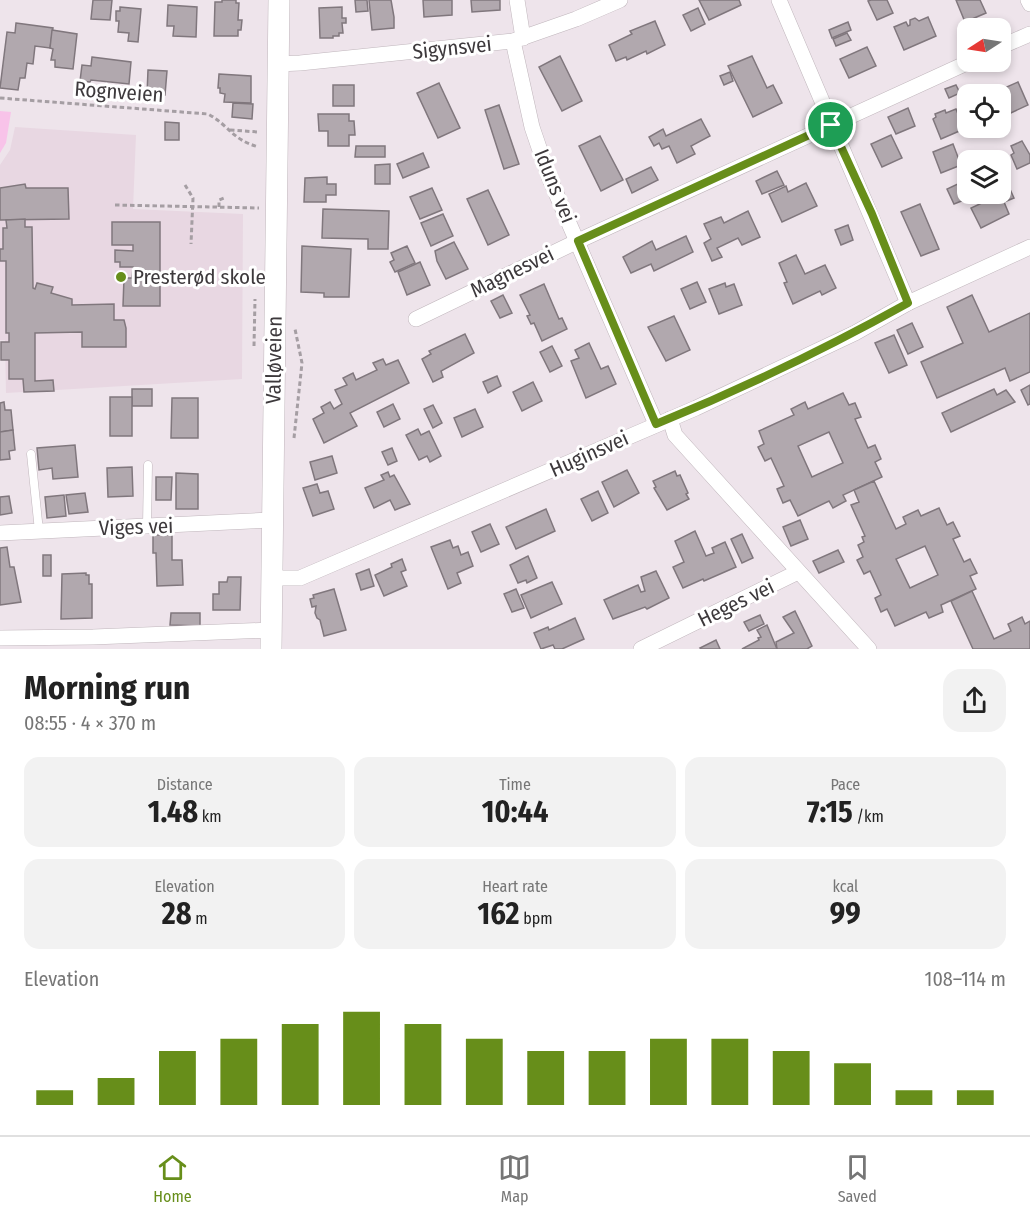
<!DOCTYPE html>
<html lang="en">
<head>
<meta charset="utf-8">
<style>
	body { margin:0; font-family:"Fira Sans Condensed",sans-serif; background:#f2f2f2; color:#222; height:100vh; display:flex; flex-direction:column; font-size:22px; white-space:nowrap }
	* { box-sizing:border-box; margin:0 }
	p { font-size:20px; color:#767676 }
	.icon { flex:none; width:33px; height:33px; fill:none; stroke:currentColor; stroke-width:2; stroke-linecap:round; stroke-linejoin:round }
	.map { position:relative; height:649px; overflow:hidden }
	.details { display:flex; flex-direction:column; background:#fff; flex:1 }
	.details>* { flex:none }
	.needle { width:39px; rotate:258deg }
	.buttons { position:absolute; left:957px; top:18px; display:grid; gap:12px }
	.buttons a { display:grid; place-items:center; width:54px; height:54px; border-radius:12px; background:#fff; box-shadow:0 3px 9px #0003; font-size:30px }
	.pin { position:absolute; display:grid; place-items:center; width:51px; height:51px; color:#fff; margin:-26px; border:3px solid #fff; border-radius:50%; box-shadow:0 2px 6px #0007 }
	.round { display:grid; place-items:center; flex:none; width:63px; height:63px; border-radius:18px; background:#f2f2f2 }
	.head { display:flex; align-items:center; justify-content:space-between; height:102px; padding:0 24px }
	h1 { font-size:33px; font-weight:700; line-height:45px }
	.metrics { display:grid; grid-template-columns:repeat(3,1fr); gap:9px; height:102px; padding:6px 24px }
	.metrics div { display:grid; align-content:center; border-radius:15px; background:#f2f2f2; text-align:center }
	.metrics b { font-size:30px; font-weight:700 }
	.metrics small { font-size:16px; font-weight:400 }
	.metrics p { font-size:16px }
	.chart { height:168px; padding:12px 24px }
	.chart p { display:flex; justify-content:space-between }
	.chart svg { width:100%; height:108px; margin-top:6px; stroke:#678e1a; stroke-width:6 }
	.tab-bar { display:flex; justify-content:space-around; align-items:center; height:84px; border-top:2px solid #e0e0e0; background:#fff; font-size:16px; color:#767676 }
	.tab-bar a { display:grid; justify-items:center; gap:3px }
	.tab-bar .current { color:#678e1a }
	.map>svg:first-child { display:block }
	.built { fill:#e8d7e2 }
	.park { fill:#f8c3e9 }
	.building { fill:#b1a8ae; stroke:#80777d; stroke-width:1.5; fill-rule:evenodd }
	.lines { fill:none; stroke-linecap:round; stroke-linejoin:round }
	.service-casing { stroke:#c0b6bc; stroke-width:9 }
	.minor-casing { stroke:#c0b6bc; stroke-width:16 }
	.secondary-casing { stroke:#c0b6bc; stroke-width:22 }
	.path { stroke:#a59ea3; stroke-width:3; stroke-dasharray:4.5 3; stroke-linecap:butt }
	.service { stroke:#fff; stroke-width:8 }
	.minor { stroke:#fff; stroke-width:15 }
	.secondary { stroke:#fff; stroke-width:21 }
	.route-casing { stroke:#fff; stroke-width:12 }
	.route { stroke:#678e1a; stroke-width:8 }
	.poi-dot { fill:#678e1a; stroke:#fff; stroke-width:2 }
	.labels { text-anchor:middle; stroke-width:6; stroke-linejoin:round; paint-order:stroke }
	.street-label { font-size:21px; fill:#3d393c; stroke:#fff }
	.poi-label { font-size:21px; fill:#3d393c; stroke:#fff; text-anchor:start }
</style>
</head>
<body>
<div class="map">
<svg width="1030" height="649" viewBox="0 0 1030 649">
	<rect width="100%" height="100%" fill="#eee4eb"/>
	<polygon class="built" points="15,127 136,135 133,209 243,214 242,379 6,393 5,340 0,340 0,165 10,150"/>
	<polygon class="park" points="0,111 11,112 6,143 0,153"/>
	<g class="building">
		<polygon points="93,0 112,0 110,20 91,19"/>
		<polygon points="222,0 236,0 236,3 239,3 238,20 242,20 241,30 238,30 238,36 214,36 215,2 222,2"/>
		<polygon points="355,0 367,0 368,11 356,12"/>
		<polygon points="369,0 391,0 394,17 394,28 372,30"/>
		<polygon points="423,0 452,0 452,15 424,17"/>
		<polygon points="471,0 500,0 500,10 472,12"/>
		<polygon points="699,0 739,0 741,5 709,20"/>
		<polygon points="871,0 887,0 893,13 877,20 868,1"/>
		<polygon points="956,0 980,0 986,13 965,22"/>
		<polygon points="168,5 197,7 196,37 173,36 174,26 167,26"/>
		<polygon points="120,7 141,9 138,42 128,41 129,33 118,32 119,21 116,21 116,11 120,11"/>
		<polygon points="342,7 342,18 346,18 346,23 342,23 343,33 339,33 339,36 333,36 333,38 320,38 319,8"/>
		<polygon points="698,8 705,24 691,31 683,15"/>
		<polygon points="928,17 936,36 904,50 894,27 906,22 908,26 910,25 910,20 915,18 919,21"/>
		<polygon points="655,21 665,45 647,54 646,51 627,60 626,57 616,61 609,45 632,34 630,31"/>
		<polygon points="848,22 851,30 832,38 829,30"/>
		<polygon points="16,23 53,28 50,48 35,46 33,64 27,63 25,78 20,78 18,90 0,88 7,32 15,33"/>
		<polygon points="52,30 77,34 73,69 55,67 55,60 51,60 53,49 50,48"/>
		<polygon points="847,33 851,40 836,46 833,39"/>
		<polygon points="867,47 876,66 849,78 840,59"/>
		<polygon points="560,56 582,101 562,111 539,67"/>
		<polygon points="752,56 767,88 773,85 782,103 753,117 728,66"/>
		<polygon points="92,57 131,62 129,84 91,80 90,82 80,81 82,65 91,66"/>
		<polygon points="148,70 167,71 165,95 147,94"/>
		<polygon points="730,72 733,81 724,85 720,76"/>
		<polygon points="219,74 251,76 251,103 224,102 225,94 220,93 220,88 218,88"/>
		<polygon points="1018,82 1028,105 1002,117 1000,94 991,94"/>
		<polygon points="439,83 460,128 438,138 417,93"/>
		<rect x="333" y="85" width="21" height="21"/>
		<polygon points="956,85 960,93 949,98 945,89"/>
		<polygon points="233,103 253,104 252,119 232,117"/>
		<polygon points="499,105 519,164 504,169 485,110"/>
		<polygon points="908,108 915,126 896,134 888,117"/>
		<polygon points="956,109 964,129 941,139 933,119 936,117 935,114 945,110 946,113"/>
		<polygon points="318,114 349,114 349,121 354,121 355,135 349,135 349,146 328,146 328,131 319,131"/>
		<polygon points="701,119 710,136 691,146 695,154 677,163 669,146 662,149 659,143 654,146 649,137 663,129 666,136"/>
		<polygon points="165,122 179,123 179,140 165,140"/>
		<polygon points="891,135 902,158 882,167 871,144"/>
		<polygon points="600,136 623,180 601,191 579,146"/>
		<polygon points="1022,141 1030,155 1030,163 1017,169 1011,155 1014,153 1011,146"/>
		<polygon points="953,144 961,165 941,173 933,152"/>
		<polygon points="356,146 385,146 385,157 355,157"/>
		<polygon points="423,153 429,167 403,178 397,164"/>
		<polygon points="390,164 390,184 375,184 375,165"/>
		<polygon points="651,167 658,180 632,193 626,179"/>
		<polygon points="777,171 784,185 762,194 756,181"/>
		<polygon points="327,177 327,184 336,184 336,195 326,195 326,202 304,202 305,178"/>
		<polygon points="962,182 969,198 954,204 947,189"/>
		<polygon points="806,183 817,206 782,222 769,194 786,186 788,192"/>
		<polygon points="25,184 26,188 68,188 69,219 0,220 0,188"/>
		<polygon points="1009,187 1014,198 1004,202 1009,214 981,228 971,208 999,195 1000,191"/>
		<polygon points="432,188 442,210 420,219 410,197"/>
		<polygon points="488,190 509,235 488,245 467,199"/>
		<polygon points="920,204 939,249 921,256 901,212"/>
		<polygon points="323,209 389,211 388,249 368,249 368,239 322,238"/>
		<polygon points="748,211 760,237 742,245 738,238 717,248 722,257 712,261 704,243 711,239 704,224 721,217 724,223"/>
		<polygon points="443,214 453,236 431,246 421,223"/>
		<polygon points="25,219 25,227 32,227 33,288 35,289 37,283 53,287 51,293 72,299 72,305 114,304 114,320 124,320 126,328 126,347 82,347 82,332 35,333 35,381 53,380 54,391 24,392 23,379 9,379 9,360 1,360 1,342 9,342 9,333 6,333 6,261 0,261 0,249 3,249 3,228 7,228 6,220"/>
		<polygon points="112,222 160,222 160,306 123,306 124,278 132,278 133,267 120,267 120,262 115,262 115,250 133,251 133,245 112,245"/>
		<polygon points="848,225 853,240 841,245 835,230"/>
		<polygon points="686,236 693,252 654,271 651,264 631,273 623,257 652,241 656,250"/>
		<polygon points="454,242 468,269 446,279 437,261 435,251"/>
		<polygon points="302,246 351,249 349,297 324,297 324,293 301,292"/>
		<polygon points="407,246 415,263 395,272 390,262 394,260 391,253"/>
		<polygon points="796,255 805,274 825,265 836,288 822,295 820,291 793,304 784,283 787,282 779,263"/>
		<polygon points="420,262 430,285 407,295 398,272"/>
		<polygon points="697,282 706,302 690,309 681,289"/>
		<polygon points="725,283 726,287 734,284 742,305 719,314 709,289"/>
		<polygon points="544,284 559,319 562,318 567,329 542,341 534,323 531,324 527,316 530,315 520,295"/>
		<polygon points="503,295 512,313 500,318 491,301"/>
		<polygon points="972,295 989,332 1030,313 1030,372 1010,381 1005,368 937,398 921,362 963,343 947,307"/>
		<polygon points="674,316 690,350 666,361 648,327"/>
		<polygon points="912,323 923,347 908,354 897,330"/>
		<polygon points="465,334 474,353 441,371 443,377 433,382 422,359 431,354 429,351"/>
		<polygon points="894,335 907,365 889,373 875,343"/>
		<polygon points="589,343 601,369 608,366 616,384 586,398 571,361 579,358 575,350"/>
		<polygon points="552,346 562,366 550,372 540,352"/>
		<polygon points="383,359 386,365 398,360 409,383 350,413 357,426 324,443 313,419 324,413 321,407 330,402 334,409 342,404 335,390 347,385 343,378 353,373 356,380 377,370 373,363"/>
		<polygon points="497,376 501,386 488,393 483,382"/>
		<polygon points="533,382 542,401 522,411 513,392"/>
		<polygon points="1030,385 1030,404 1028,405 1021,390"/>
		<rect x="132" y="389" width="20" height="17"/>
		<polygon points="994,389 997,395 1006,390 1015,402 951,432 942,413"/>
		<path d="M843,393L849,405L855,403L861,417L855,419L868,448L875,445L881,459L875,462L882,477L843,495L846,501L833,508L829,501L798,516L790,500L783,503L777,489L784,486L771,458L765,461L758,447L764,444L759,431L794,415L791,409L805,402L808,409ZM829,432L843,463L812,477L798,446Z"/>
		<rect x="110" y="397" width="22" height="39"/>
		<polygon points="172,398 198,398 198,438 171,438"/>
		<polygon points="4,402 5,410 11,410 13,430 0,432 0,403"/>
		<polygon points="393,404 400,419 384,427 377,412"/>
		<polygon points="433,405 442,423 433,428 424,409"/>
		<polygon points="475,409 483,427 462,437 454,418"/>
		<polygon points="418,429 421,435 429,431 441,456 430,462 427,456 419,460 406,435"/>
		<polygon points="13,430 15,450 9,451 10,459 0,460 0,432"/>
		<polygon points="75,445 78,477 53,479 52,468 39,470 37,448"/>
		<polygon points="392,448 397,461 388,465 382,452"/>
		<polygon points="332,456 337,473 315,480 310,462"/>
		<polygon points="132,467 133,496 108,497 107,468"/>
		<polygon points="627,470 639,493 614,507 602,482"/>
		<polygon points="675,471 677,476 680,475 688,493 686,494 689,499 667,510 654,488 656,487 653,481"/>
		<polygon points="388,472 390,477 394,475 410,504 395,510 390,500 374,508 365,488 384,480 381,475"/>
		<polygon points="176,473 198,474 198,509 176,509"/>
		<polygon points="156,477 172,477 171,500 156,500"/>
		<path d="M874,481L896,529L906,524L903,517L918,510L921,516L939,508L947,525L953,522L960,536L953,539L964,562L970,559L977,573L970,576L976,589L941,605L943,612L929,618L926,612L895,626L887,609L881,612L875,598L881,595L870,571L864,574L857,560L863,557L858,545L864,542L862,537L865,536L851,505L859,502L854,490ZM925,546L938,575L910,588L896,559Z"/>
		<polygon points="317,484 320,493 328,491 334,509 313,516 303,488"/>
		<polygon points="598,491 608,513 592,521 581,499"/>
		<polygon points="85,493 88,512 69,514 66,495"/>
		<polygon points="64,495 66,516 47,518 45,497"/>
		<polygon points="9,496 12,513 0,515 0,497"/>
		<polygon points="546,509 555,531 516,549 506,527"/>
		<polygon points="800,520 808,539 791,546 783,527"/>
		<polygon points="490,524 499,544 481,552 472,532"/>
		<polygon points="695,531 706,556 714,553 712,548 725,542 736,567 704,581 703,579 683,588 673,567 684,562 675,541"/>
		<polygon points="742,534 753,558 742,563 731,539"/>
		<polygon points="153,535 172,535 172,560 182,560 183,585 157,586 156,553 153,553"/>
		<polygon points="450,540 453,548 458,546 461,555 468,552 473,566 457,573 461,583 448,589 431,547"/>
		<polygon points="7,547 10,567 14,567 21,602 0,605 0,548"/>
		<polygon points="838,550 844,562 819,573 813,561"/>
		<rect x="43" y="555" width="8" height="21"/>
		<polygon points="528,556 537,578 527,583 526,580 518,583 510,565"/>
		<polygon points="402,559 406,570 401,572 407,586 384,596 375,575 392,567 391,564"/>
		<polygon points="369,569 374,586 361,590 356,574"/>
		<polygon points="656,571 669,598 647,609 645,607 613,619 604,600 638,585 641,592 645,591 641,577"/>
		<polygon points="86,573 86,575 89,575 89,584 92,584 92,618 61,619 62,574"/>
		<polygon points="228,577 241,577 240,610 213,610 213,594 219,594 219,582 227,582"/>
		<polygon points="552,582 562,604 531,618 521,595"/>
		<polygon points="334,589 346,630 324,636 320,620 317,618 315,613 316,606 312,607 310,599 314,598 313,595"/>
		<polygon points="516,589 524,608 512,612 504,594"/>
		<polygon points="972,591 994,639 1011,631 1008,624 1022,617 1025,624 1030,621 1030,649 973,649 951,601"/>
		<polygon points="795,611 812,646 807,649 777,649 776,642 794,633 783,617"/>
		<polygon points="171,613 200,613 200,626 170,625"/>
		<polygon points="760,615 764,624 749,631 744,622"/>
		<polygon points="575,618 584,639 562,649 555,649 553,645 541,649 534,633 548,627 549,630"/>
		<polygon points="767,625 777,649 742,649 759,640 758,638 761,637 757,630"/>
		<polygon points="716,640 720,649 701,649 700,648"/>
	</g>
	<g class="lines">
		<g class="service-casing">
			<g id="service">
				<polyline points="31,454 39,531"/>
				<polyline points="147,526 148,465"/>
			</g>
		</g>
		<g class="minor-casing">
			<g id="minor">
				<polyline points="517,0 523,38"/>
				<polyline points="779,0 908,303"/>
				<polyline points="1028,0 1030,4"/>
				<polyline points="513,41 532,127 549,177 656,424"/>
				<polyline points="1000,47 1030,34"/>
				<polyline points="277,64 300,63 513,41 576,19 620,0"/>
				<polyline points="416,319 578,241 969,62"/>
				<polyline points="670,419 675,435 869,649"/>
				<polyline points="0,533 272,520"/>
				<polyline points="272,578 300,578 696,408 855,333 908,303 1030,247"/>
				<polyline points="0,638 93,637 271,630"/>
				<polyline points="641,649 798,572"/>
			</g>
		</g>
		<g class="secondary-casing">
			<polyline id="secondary" points="271,649 279,0"/>
		</g>
		<g class="path">
			<path d="M0,98L208,114C230,126 232,140 259,147"/>
			<polyline points="230,130 258,132"/>
			<polyline points="185,185 193,198 191,244"/>
			<polyline points="115,205 259,208"/>
			<polyline points="219,207 219,200 224,198"/>
			<polyline points="254,346 255,299"/>
			<polyline points="294,438 302,363 295,329"/>
		</g>
		<use href="#service" class="service"/>
		<use href="#minor" class="minor"/>
		<use href="#secondary" class="secondary"/>
	</g>
	<g class="lines">
		<g class="route-casing">
			<path id="route" d="M831,125L872,214L908,303C827,348 742,389 656,424L578,241Z"/>
		</g>
		<use href="#route" class="route"/>
	</g>
	<circle class="poi-dot" cx="121" cy="277" r="6"/>
	<g class="labels">
		<g class="street-label">
			<text transform="translate(452 48) rotate(-6)" y="7">Sigynsvei</text>
			<text transform="translate(119 92) rotate(4)" y="7">Rognveien</text>
			<text transform="translate(555 186) rotate(68)" y="7">Iduns vei</text>
			<text transform="translate(512 272) rotate(-26)" y="7">Magnesvei</text>
			<text transform="translate(274 360) rotate(-89)" y="7">Valløveien</text>
			<text transform="translate(589 454) rotate(-24)" y="7">Huginsvei</text>
			<text transform="translate(136 527) rotate(-2)" y="7">Viges vei</text>
			<text transform="translate(736 603) rotate(-26)" y="7">Heges vei</text>
		</g>
		<g class="poi-label">
			<text x="133" y="284">Presterød skole</text>
		</g>
	</g>
</svg>
<div class="buttons">
<a><svg class="needle" viewBox="-14 -14 28 28"><path d="M0-13l5 13h-10z" fill="#e53935"/><path d="M0 13l5-13h-10z" fill="#767676"/></svg></a>
<a><svg class="icon" aria-label="locate" viewBox="0 0 24 24"><circle cx="12" cy="12" r="6"/><path d="M12 2v4M12 18v4M2 12h4M18 12h4"/></svg></a>
<a><svg class="icon" aria-label="layers" viewBox="0 0 24 24"><path d="M12 4l9 5-9 5-9-5zM3 14l9 5 9-5"/></svg></a>
</div>
<div class="pin" style="left:831px;top:125px;background:#1e9e55"><svg class="icon" aria-label="arrive" viewBox="0 0 24 24"><path d="M6 21V4h12l-3 4 3 4H6"/></svg></div>
</div>
<section class="details">
<div class="head"><div><h1>Morning run</h1><p>08:55 · 4 × 370 m</p></div><a class="round"><svg class="icon" aria-label="share" viewBox="0 0 24 24"><path d="M12 15V3M7 8l5-5 5 5M5 13v7h14v-7"/></svg></a></div>
<div class="metrics">
<div><p>Distance</p><b>1.48<small> km</small></b></div>
<div><p>Time</p><b>10:44</b></div>
<div><p>Pace</p><b>7:15<small> /km</small></b></div>
</div>
<div class="metrics">
<div><p>Elevation</p><b>28<small> m</small></b></div>
<div><p>Heart rate</p><b>162<small> bpm</small></b></div>
<div><p>kcal</p><b>99</b></div>
</div>
<div class="chart"><p><span>Elevation</span>108–114 m</p>
<svg viewBox="0 0 160 44" preserveAspectRatio="none"><path d="M5 44V38M15 44V33M25 44V22M35 44V17M45 44V11M55 44V6M65 44V11M75 44V17M85 44V22M95 44V22M105 44V17M115 44V17M125 44V22M135 44V27M145 44V38M155 44V38"/></svg>
</div>
</section>
<nav class="tab-bar">
<a class="current"><svg class="icon" aria-label="home" viewBox="0 0 24 24"><path d="M3 11l9-7 9 7M6 9v11h12V9"/></svg>Home</a>
<a><svg class="icon" aria-label="map" viewBox="0 0 24 24"><path d="M3 6l6-2 6 2 6-2v14l-6 2-6-2-6 2zM9 4v14M15 6v14"/></svg>Map</a>
<a><svg class="icon" aria-label="saved" viewBox="0 0 24 24"><path d="M7 4h10v16l-5-4-5 4z"/></svg>Saved</a>
</nav>
</body>
</html>
